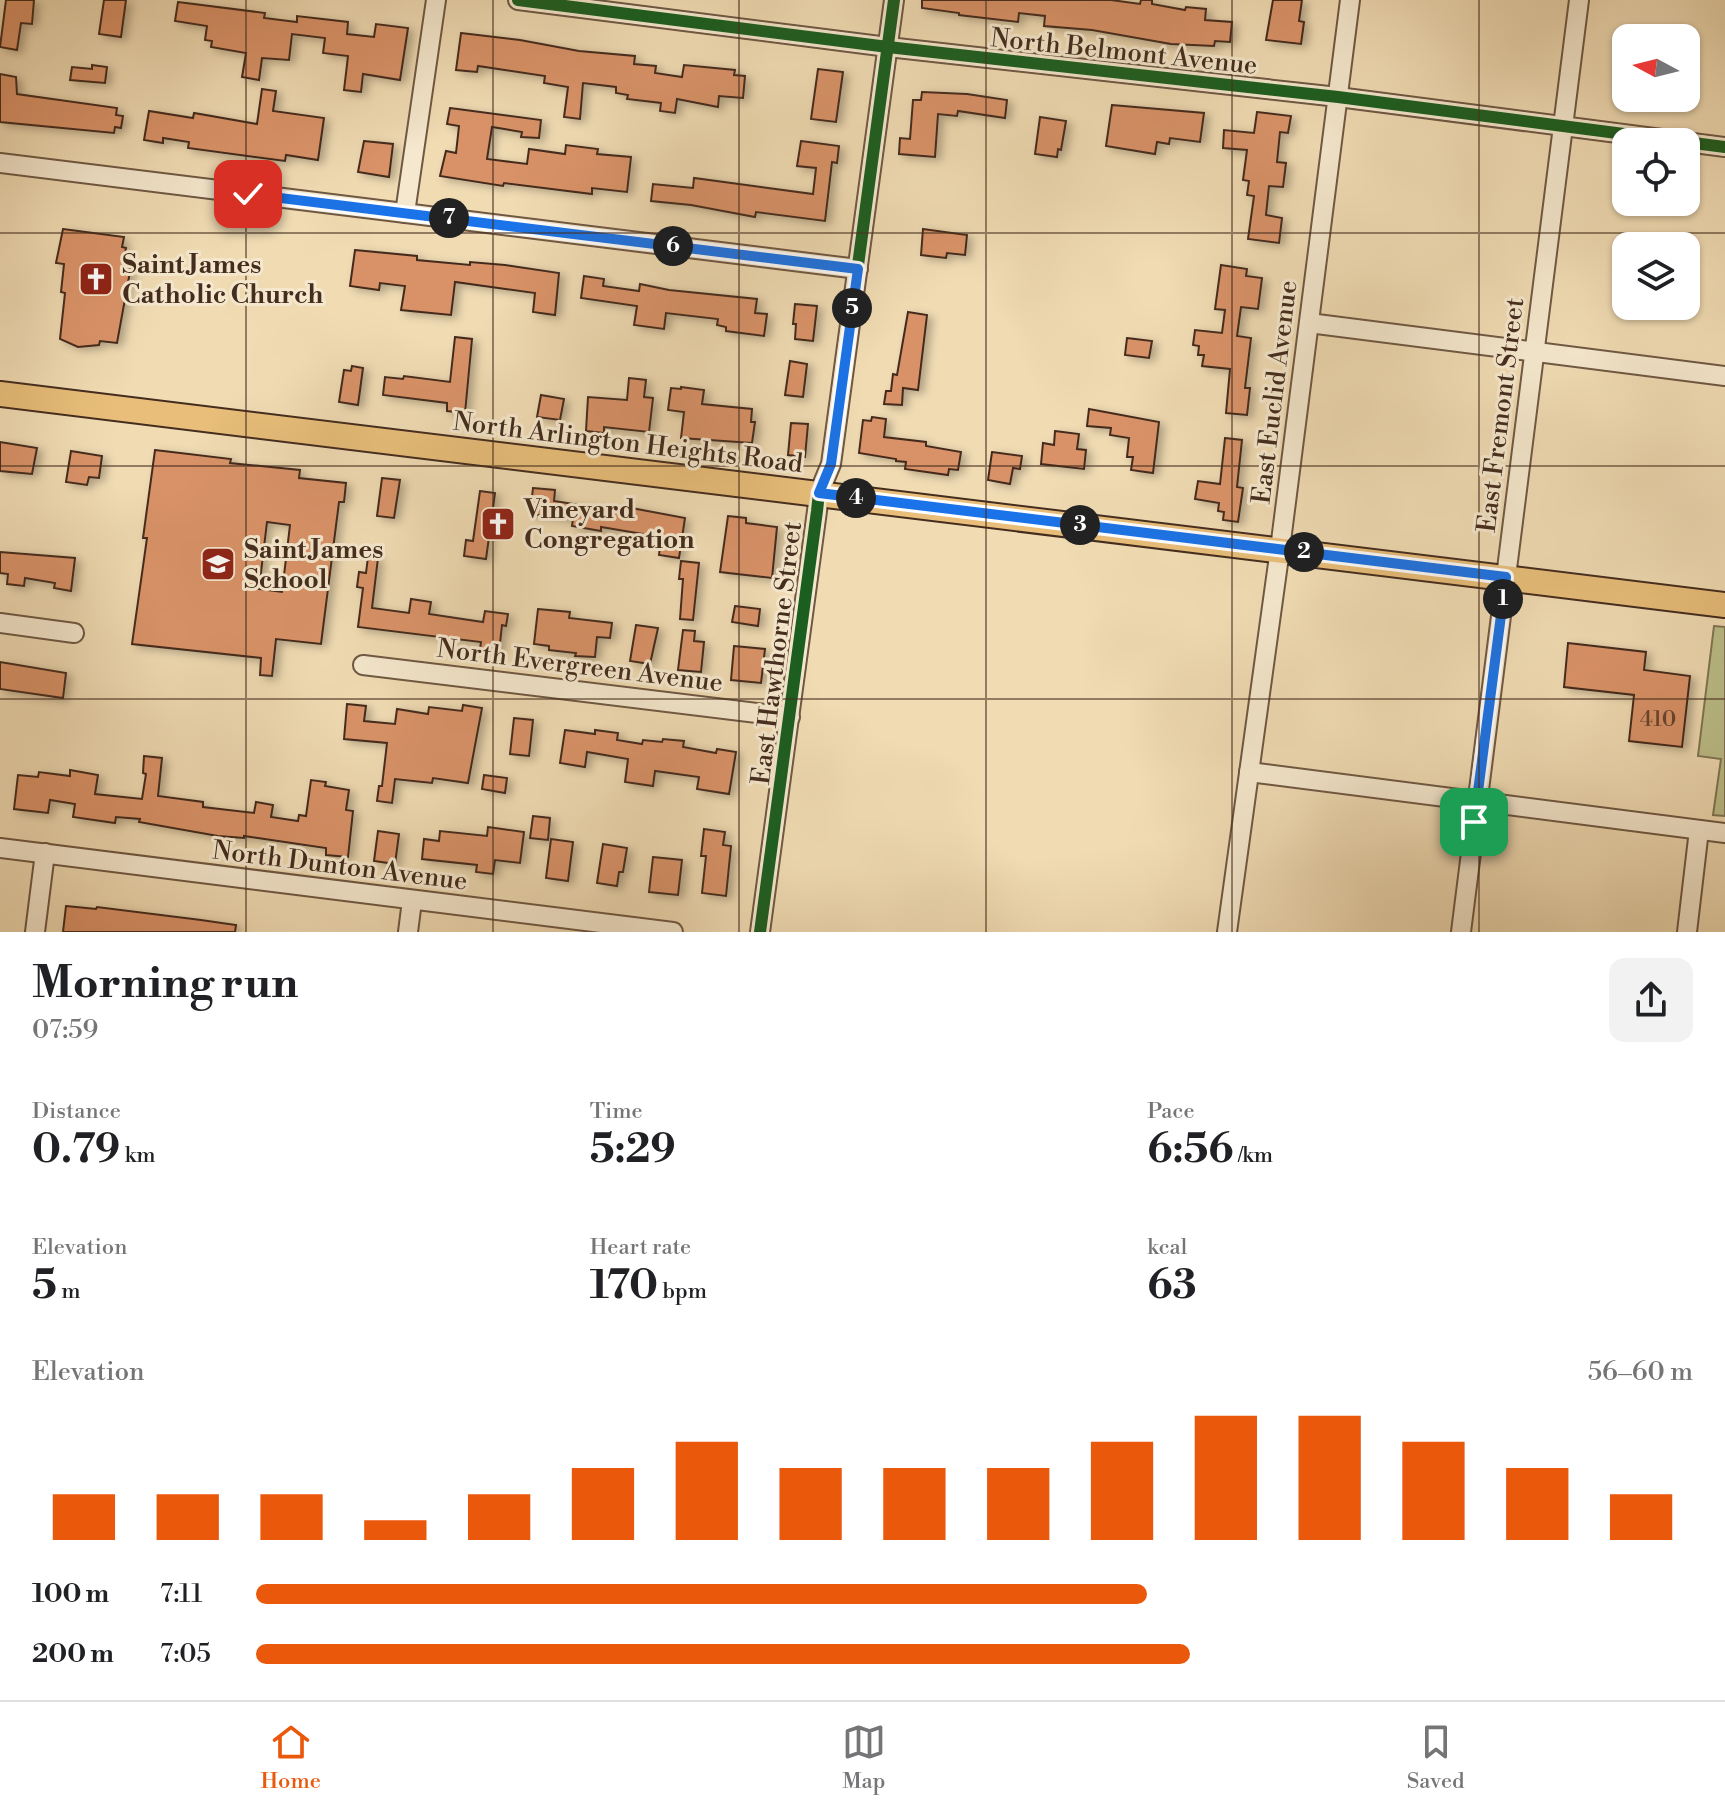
<!DOCTYPE html>
<html lang="en">
<head>
<meta charset="utf-8">
<style>
	body { margin:0; font-family:"Libre Bodoni",serif; background:#f2f2f2; color:#202124; height:100vh; display:flex; flex-direction:column; font-size:30px; white-space:nowrap }
	* { box-sizing:border-box; margin:0 }
	p { font-size:26px; color:#757577 }
	.icon { flex:none; width:44px; height:44px; fill:none; stroke:currentColor; stroke-width:2; stroke-linecap:round; stroke-linejoin:round }
	.map { position:relative; height:932px; overflow:hidden }
	.sheet { display:flex; flex-direction:column; background:#fff; flex:1 }
	.sheet>* { flex:none }
	.needle { width:52px; rotate:277deg }
	.fabs { position:absolute; left:1612px; top:24px; display:grid; gap:16px }
	.fabs a { display:grid; place-items:center; width:88px; height:88px; border-radius:16px; background:#fff; box-shadow:0 2px 6px #0004; font-size:40px }
	.pin { position:absolute; display:grid; place-items:center; width:68px; height:68px; color:#fff; margin:-34px; border-radius:16px; box-shadow:0 4px 12px #0006 }
	.km { position:absolute; width:40px; height:40px; margin:-20px; border-radius:50%; background:#222; color:#fff; font-size:22px; line-height:40px; text-align:center }
	.round { display:grid; place-items:center; flex:none; width:84px; height:84px; border-radius:16px; background:#f2f2f2 }
	.headline { display:flex; align-items:center; justify-content:space-between; height:136px; padding:0 32px }
	h1 { font-size:44px; font-weight:800; line-height:60px }
	.figures { display:grid; grid-template-columns:repeat(3,1fr); gap:12px; height:136px; padding:8px 32px }
	.figures div { display:grid; align-content:center }
	.figures b { font-size:40px; font-weight:800 }
	.figures small { font-size:22px; font-weight:400 }
	.figures p { font-size:22px }
	.chart { height:224px; padding:16px 32px }
	.chart p { display:flex; justify-content:space-between }
	.chart svg { width:100%; height:144px; margin-top:8px; stroke:#ea580c; stroke-width:6 }
	ul { padding:0 32px; list-style:none; font-size:26px }
	li { display:grid; grid-template-columns:128px 96px 1fr; align-items:center; height:60px }
	li i { height:20px; border-radius:10px; background:#ea580c }
	.tab-bar { display:flex; justify-content:space-around; align-items:center; height:112px; border-top:2px solid #e0e0e0; background:#fff; font-size:22px; color:#757577 }
	.tab-bar a { display:grid; justify-items:center; gap:4px }
	.tab-bar .selected { color:#ea580c }
	.map>svg:first-child { display:block }
	.green { fill:#bcbf8a; stroke:#807654; stroke-width:2 }
	.building { fill:#d99268; stroke:#442c1e; stroke-width:2; fill-rule:evenodd; filter:url(#shadow) }
	.lines { fill:none; stroke-linecap:round; stroke-linejoin:round }
	.minor-casing { stroke:#6f5843; stroke-width:22 }
	.major-casing { stroke:#442c1e; stroke-width:28 }
	.minor { stroke:#f5e8ce; stroke-width:18 }
	.major { stroke:#e8be7a; stroke-width:24 }
	.cycleway-casing { stroke:#f5e8ce; stroke-width:17 }
	.cycleway { stroke:#1b5e20; stroke-width:12 }
	.route-casing { stroke:#fff; stroke-width:16 }
	.route { stroke:#1a73e8; stroke-width:10 }
	.grid { fill:none; stroke:#442c1e; stroke-width:2; stroke-opacity:0.55 }
	.labels { text-anchor:middle; stroke-width:6; stroke-linejoin:round; paint-order:stroke }
	.number-label { font-size:22px; fill:#694630 }
	.street-label { font-size:26px; fill:#442c1e; stroke:#f5e8ce }
	.poi-label { font-size:26px; font-weight:bold; fill:#442c1e; stroke:#f5e8ce; text-anchor:start }
</style>
</head>
<body>
<div class="map">
<svg width="1725" height="932" viewBox="0 0 1725 932">
	<defs>
		<filter id="shadow"><feDropShadow dx="5" dy="3" stdDeviation="4" flood-color="#0004"/></filter>
	</defs>
	<rect width="100%" height="100%" fill="#f0dbb3"/>
	<filter id="stains"><feTurbulence type="fractalNoise" baseFrequency=".0025" numOctaves="4"/><feColorMatrix values="0 0 0 0 .2 0 0 0 0 .09 0 0 0 0 .02 0 0 0 .5 -.17"/></filter>
	<radialGradient id="worn" r=".72"><stop offset=".6" stop-color="#630" stop-opacity="0"/><stop offset="1" stop-color="#630" stop-opacity=".3"/></radialGradient>
	<polygon class="green" points="1714,626 1725,627 1725,816 1713,815 1721,759 1698,756"/>
	<g class="building">
		<polygon points="6,0 34,0 32,24 21,23 17,50 0,47"/>
		<polygon points="104,0 126,0 121,37 99,34"/>
		<polygon points="922,0 1111,0 1140,4 1141,0 1152,0 1152,4 1185,10 1186,7 1206,9 1205,20 1232,22 1230,42 1215,41 1214,46 1171,44 1092,30 1044,26 1045,16 1019,13 1018,22 959,15 959,13 922,8"/>
		<polygon points="1273,0 1302,0 1299,21 1304,22 1301,44 1266,40"/>
		<polygon points="178,2 265,13 264,18 297,22 297,16 348,22 347,34 374,37 376,24 408,28 400,80 363,74 361,92 344,90 348,56 323,53 325,38 292,34 289,60 262,58 259,80 242,77 246,53 211,47 212,41 205,40 207,26 175,21"/>
		<polygon points="461,33 520,40 579,51 635,56 634,64 656,66 655,73 682,77 684,65 735,70 734,75 745,76 743,98 719,96 718,107 677,99 675,113 660,111 661,103 627,99 628,95 616,93 616,87 583,83 580,119 564,117 568,87 544,83 545,76 478,66 477,72 456,70"/>
		<polygon points="92,65 107,67 105,83 70,80 72,67 92,69"/>
		<polygon points="818,69 843,72 836,122 811,119"/>
		<polygon points="0,74 16,77 17,94 117,108 116,115 123,116 121,128 115,127 114,133 0,122"/>
		<polygon points="262,89 276,91 273,111 324,118 318,160 286,155 285,161 188,148 189,142 163,138 163,143 144,140 149,111 193,118 194,113 257,124"/>
		<polygon points="922,92 967,94 1007,100 1005,118 958,111 957,116 938,114 935,157 899,154 900,138 910,139 913,100 921,100"/>
		<polygon points="1112,105 1204,113 1200,142 1170,138 1169,144 1157,142 1155,154 1106,146"/>
		<polygon points="450,108 541,120 539,138 521,137 522,132 492,127 487,159 527,164 529,149 565,154 566,145 598,149 597,154 631,157 627,192 592,188 592,194 504,183 503,186 440,176 446,151 456,153 459,126 447,124"/>
		<polygon points="1257,112 1291,116 1288,133 1280,132 1277,162 1286,163 1283,187 1269,186 1266,215 1282,218 1279,243 1248,239 1254,196 1247,195 1249,181 1243,180 1247,150 1223,148 1224,130 1254,133"/>
		<polygon points="1040,117 1066,121 1061,150 1058,149 1057,157 1035,154"/>
		<polygon points="364,141 393,144 389,177 358,172"/>
		<polygon points="801,141 839,146 837,163 832,162 825,221 756,212 755,217 691,205 651,201 653,184 693,188 694,178 813,194 816,168 797,166"/>
		<polygon points="63,229 124,237 122,247 126,248 123,265 131,266 117,343 100,341 99,345 78,347 60,339 65,293 61,292 64,264 56,263"/>
		<polygon points="923,229 967,235 965,255 947,253 946,258 921,255"/>
		<polygon points="355,250 417,256 417,260 470,265 470,262 505,265 559,273 555,315 533,312 535,293 455,282 451,315 401,310 405,286 380,283 379,290 350,286"/>
		<polygon points="1221,265 1247,269 1246,276 1262,278 1258,309 1241,307 1237,336 1251,338 1245,388 1250,388 1247,415 1226,413 1230,369 1202,366 1204,355 1198,355 1199,346 1193,345 1195,330 1222,333 1225,310 1215,309"/>
		<polygon points="584,276 604,279 603,286 639,291 640,284 669,290 757,299 755,313 767,314 764,336 726,331 726,327 717,325 718,319 666,313 664,329 634,325 637,306 581,298"/>
		<polygon points="795,304 817,306 813,341 795,339 796,324 793,324"/>
		<polygon points="908,312 927,315 918,390 903,388 902,405 884,404 886,391 891,391 893,374 897,375"/>
		<polygon points="455,337 472,339 465,413 447,411 447,403 383,395 385,377 403,379 404,376 450,382"/>
		<polygon points="1127,338 1152,341 1149,358 1125,355"/>
		<polygon points="790,361 807,364 803,397 785,395"/>
		<polygon points="352,366 363,368 358,405 339,402 344,370 351,371"/>
		<polygon points="629,378 646,380 644,397 653,398 649,432 604,427 604,433 586,431 588,397 627,400"/>
		<polygon points="681,387 704,390 702,404 752,409 751,422 755,422 752,443 681,438 684,412 668,410 671,388 681,389"/>
		<polygon points="541,395 564,399 560,420 537,417"/>
		<polygon points="1089,409 1159,422 1153,473 1131,470 1133,457 1127,457 1129,438 1110,435 1111,428 1087,426"/>
		<polygon points="872,417 886,419 884,437 926,442 926,446 961,452 958,470 949,469 948,475 905,469 906,462 896,461 896,459 859,453 863,420 871,421"/>
		<polygon points="791,423 808,424 805,457 788,455"/>
		<polygon points="1055,431 1079,434 1077,449 1086,450 1084,469 1041,464 1043,443 1054,445"/>
		<polygon points="1225,438 1242,440 1237,487 1243,488 1238,522 1223,520 1224,512 1218,511 1219,503 1195,499 1198,481 1220,484"/>
		<polygon points="0,442 37,448 32,474 0,471"/>
		<path d="M155,450L231,459L230,463L300,470L299,478L346,483L344,502H339L321,644L276,639L272,676L260,675L261,658L132,644L147,538H143ZM267,522L290,525L282,592L259,589Z"/>
		<polygon points="71,451 102,456 99,478 89,477 87,485 66,482"/>
		<polygon points="992,452 1022,456 1020,469 1013,468 1010,484 988,480"/>
		<polygon points="382,478 400,480 394,518 377,516"/>
		<polygon points="533,488 555,490 554,501 625,512 626,507 685,518 679,558 659,555 661,537 601,527 601,531 572,526 573,519 530,514"/>
		<polygon points="480,491 495,493 486,559 464,556 466,540 473,541"/>
		<polygon points="728,516 746,518 746,523 777,527 772,578 720,572"/>
		<polygon points="0,552 75,558 71,591 54,588 55,583 25,578 24,586 7,584 8,574 0,573"/>
		<polygon points="368,557 378,558 372,608 409,613 411,599 431,602 429,614 483,622 485,611 508,614 506,626 502,625 499,652 480,649 481,642 358,627 363,588 357,587 359,572 366,573"/>
		<polygon points="681,561 699,563 693,620 680,619 683,579 679,579"/>
		<polygon points="735,606 760,609 758,626 732,622"/>
		<polygon points="538,609 570,612 569,618 612,623 610,638 597,637 595,657 575,656 576,653 549,650 549,646 534,644"/>
		<polygon points="636,625 658,628 650,664 630,661"/>
		<polygon points="683,630 695,631 694,641 704,642 701,672 678,670"/>
		<polygon points="1568,643 1646,652 1644,670 1690,676 1682,747 1629,741 1634,695 1564,687"/>
		<polygon points="734,646 765,649 761,683 731,680"/>
		<polygon points="0,662 66,673 63,698 0,689"/>
		<polygon points="347,704 366,706 364,721 395,724 397,709 428,714 429,707 462,711 463,705 482,708 468,783 433,778 432,783 395,779 392,803 377,801 379,786 382,786 387,743 344,739"/>
		<polygon points="514,718 533,720 529,756 510,754"/>
		<polygon points="565,730 595,734 595,730 618,733 617,740 642,744 643,740 662,742 663,739 684,741 683,747 716,753 717,749 736,752 729,794 697,789 699,777 655,771 653,786 625,782 628,759 587,752 585,767 560,763"/>
		<polygon points="144,756 162,758 158,796 203,802 203,807 254,813 256,802 273,805 271,817 298,821 299,815 306,816 311,780 326,782 325,786 349,790 346,810 353,811 348,857 326,855 326,848 244,836 244,838 218,836 139,822 140,819 116,817 115,823 73,817 75,804 50,800 48,813 14,809 18,775 38,777 39,772 70,776 70,770 98,775 95,794 142,799 146,774 143,773"/>
		<polygon points="484,775 507,778 505,793 482,789"/>
		<polygon points="533,816 550,818 548,840 530,838"/>
		<polygon points="488,827 524,832 520,863 495,860 493,874 476,872 477,865 422,859 424,839 439,841 440,831 487,836"/>
		<polygon points="704,829 725,832 723,845 731,846 726,896 702,893 706,856 701,856"/>
		<polygon points="378,831 399,834 395,864 374,861"/>
		<polygon points="551,839 573,842 568,881 546,878"/>
		<polygon points="603,844 627,848 623,872 619,872 617,886 597,883"/>
		<polygon points="653,857 682,860 678,895 649,892"/>
		<polygon points="66,906 96,909 97,907 201,920 236,925 235,932 63,932"/>
	</g>
	<g class="lines">
		<g class="minor-casing">
			<g id="minor">
				<polyline points="518,0 888,47 1338,97 1725,147"/>
				<polyline points="0,163 858,269"/>
				<polyline points="405,213 436,0"/>
				<polyline points="1309,323 1725,376"/>
				<polyline points="0,623 74,633"/>
				<polyline points="363,665 790,717"/>
				<polyline points="1249,772 1725,833"/>
				<polyline points="0,848 673,932"/>
				<polyline points="35,932 45,853"/>
				<polyline points="408,932 412,901"/>
				<polyline points="760,932 817,511 819,493 831,464 894,0"/>
				<polyline points="1227,932 1280,549 1350,0"/>
				<polyline points="1461,932 1579,0"/>
				<polyline points="1687,932 1699,830"/>
			</g>
		</g>
		<g class="major-casing">
			<polyline id="major" points="0,394 1725,605"/>
		</g>
		<use href="#minor" class="minor"/>
		<use href="#major" class="major"/>
		<g class="cycleway-casing">
			<g id="cycleway">
				<polyline points="518,0 888,47 1338,97 1725,147"/>
				<polyline points="760,932 817,511 819,493 831,464 894,0"/>
			</g>
		</g>
		<use href="#cycleway" class="cycleway"/>
	</g>
	<g class="lines">
		<g class="route-casing">
			<polyline id="route" points="248,194 858,269 831,464 819,493 1506,577 1474,822"/>
		</g>
		<use href="#route" class="route"/>
	</g>
	<path class="grid" d="M246,0V932M493,0V932M739,0V932M986,0V932M1232,0V932M1479,0V932M0,233H1725M0,466H1725M0,699H1725"/>
	<defs>
		<g id="church-square" transform="scale(1.8)"><rect x="-9" y="-9" width="18" height="18" rx="4" fill="#8f2418" stroke="#f5e8ce"/><path d="M-1.2-6h2.4v3.5h3.3v2.4h-3.3V6h-2.4V-.1h-3.3v-2.4h3.3Z" fill="#fff"/></g>
		<g id="school-square" transform="scale(1.8)"><rect x="-9" y="-9" width="18" height="18" rx="4" fill="#8f2418" stroke="#f5e8ce"/><path d="M0-5L7-2L0 1L-7-2ZM-4 1L0 2.5L4 1V4Q0 6-4 4Z" fill="#fff"/></g>
	</defs>
	<g fill-rule="evenodd">
		<use href="#church-square" x="96" y="279"/>
		<use href="#church-square" x="498" y="524"/>
		<use href="#school-square" x="218" y="564"/>
	</g>
	<g class="labels">
		<g class="number-label">
			<text x="1658" y="726">410</text>
		</g>
		<g class="street-label">
			<text transform="translate(1124 51) rotate(6)" y="9">North Belmont Avenue</text>
			<text transform="translate(1274 392) rotate(-83)" y="9">East Euclid Avenue</text>
			<text transform="translate(1500 415) rotate(-83)" y="9">East Fremont Street</text>
			<text transform="translate(628 442) rotate(7)" y="9">North Arlington Heights Road</text>
			<text transform="translate(776 653) rotate(-83)" y="9">East Hawthorne Street</text>
			<text transform="translate(580 665) rotate(7)" y="9">North Evergreen Avenue</text>
			<text transform="translate(340 865) rotate(7)" y="9">North Dunton Avenue</text>
		</g>
		<g class="poi-label">
			<text x="122" y="273">Saint James<tspan x="122" dy="30">Catholic Church</tspan></text>
			<text x="524" y="518">Vineyard<tspan x="524" dy="30">Congregation</tspan></text>
			<text x="244" y="558">Saint James<tspan x="244" dy="30">School</tspan></text>
		</g>
	</g>
	<rect width="100%" height="100%" filter="url(#stains)"/>
	<rect width="100%" height="100%" fill="url(#worn)"/>
</svg>
<div class="fabs">
<a><svg class="needle" viewBox="-14 -14 28 28"><path d="M0-13l5 13h-10z" fill="#e53935"/><path d="M0 13l5-13h-10z" fill="#757577"/></svg></a>
<a><svg class="icon" aria-label="locate" viewBox="0 0 24 24"><circle cx="12" cy="12" r="6"/><path d="M12 2v4M12 18v4M2 12h4M18 12h4"/></svg></a>
<a><svg class="icon" aria-label="layers" viewBox="0 0 24 24"><path d="M12 4l9 5-9 5-9-5zM3 14l9 5 9-5"/></svg></a>
</div>
<div class="pin" style="left:1474px;top:822px;background:#1e9e55"><svg class="icon" aria-label="arrive" viewBox="0 0 24 24"><path d="M6 21V4h12l-3 4 3 4H6"/></svg></div>
<div class="pin" style="left:248px;top:194px;background:#d93025"><svg class="icon" aria-label="check" viewBox="0 0 24 24"><path d="M5 12l5 5 9-10"/></svg></div>
<b class="km" style="left:1503px;top:599px">1</b>
<b class="km" style="left:1304px;top:552px">2</b>
<b class="km" style="left:1080px;top:525px">3</b>
<b class="km" style="left:856px;top:498px">4</b>
<b class="km" style="left:852px;top:308px">5</b>
<b class="km" style="left:673px;top:246px">6</b>
<b class="km" style="left:449px;top:218px">7</b>
</div>
<section class="sheet">
<div class="headline"><div><h1>Morning run</h1><p>07:59</p></div><a class="round"><svg class="icon" aria-label="share" viewBox="0 0 24 24"><path d="M12 15V3M7 8l5-5 5 5M5 13v7h14v-7"/></svg></a></div>
<div class="figures">
<div><p>Distance</p><b>0.79<small> km</small></b></div>
<div><p>Time</p><b>5:29</b></div>
<div><p>Pace</p><b>6:56<small> /km</small></b></div>
</div>
<div class="figures">
<div><p>Elevation</p><b>5<small> m</small></b></div>
<div><p>Heart rate</p><b>170<small> bpm</small></b></div>
<div><p>kcal</p><b>63</b></div>
</div>
<div class="chart"><p><span>Elevation</span>56–60 m</p>
<svg viewBox="0 0 160 44" preserveAspectRatio="none"><path d="M5 44V30M15 44V30M25 44V30M35 44V38M45 44V30M55 44V22M65 44V14M75 44V22M85 44V22M95 44V22M105 44V14M115 44V6M125 44V6M135 44V14M145 44V22M155 44V30"/></svg>
</div>
<ul>
<li><b>100 m</b>7:11<i style="width:62%"></i></li>
<li><b>200 m</b>7:05<i style="width:65%"></i></li>
</ul>
</section>
<nav class="tab-bar">
<a class="selected"><svg class="icon" aria-label="home" viewBox="0 0 24 24"><path d="M3 11l9-7 9 7M6 9v11h12V9"/></svg>Home</a>
<a><svg class="icon" aria-label="map" viewBox="0 0 24 24"><path d="M3 6l6-2 6 2 6-2v14l-6 2-6-2-6 2zM9 4v14M15 6v14"/></svg>Map</a>
<a><svg class="icon" aria-label="saved" viewBox="0 0 24 24"><path d="M7 4h10v16l-5-4-5 4z"/></svg>Saved</a>
</nav>
</body>
</html>
